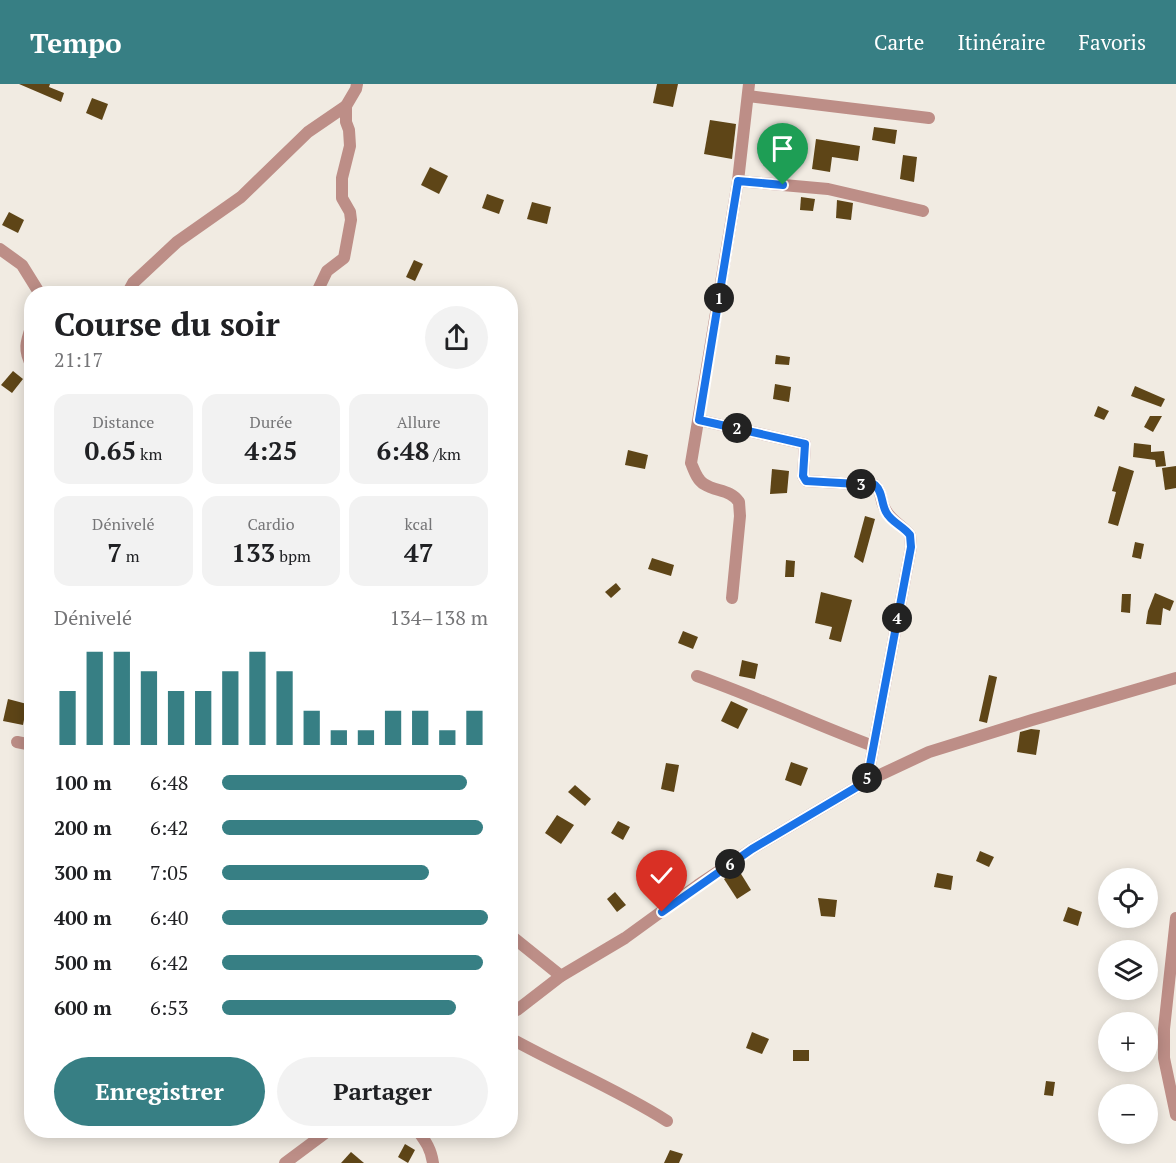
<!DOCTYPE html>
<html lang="fr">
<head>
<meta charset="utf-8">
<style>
	body { margin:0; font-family:"PT Serif",serif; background:#f2f2f2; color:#202124; height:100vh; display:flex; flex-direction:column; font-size:22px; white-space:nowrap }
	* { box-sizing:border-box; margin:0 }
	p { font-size:20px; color:#757577 }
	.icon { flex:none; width:33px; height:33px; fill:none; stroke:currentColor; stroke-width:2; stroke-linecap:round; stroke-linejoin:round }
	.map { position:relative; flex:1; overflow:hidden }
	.panel { position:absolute; left:24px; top:202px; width:494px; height:852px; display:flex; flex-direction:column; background:#fff; border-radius:24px; box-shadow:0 3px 15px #0003 }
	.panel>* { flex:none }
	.buttons { position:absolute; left:1098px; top:784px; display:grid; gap:12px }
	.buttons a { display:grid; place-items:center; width:60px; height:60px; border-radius:50%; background:#fff; box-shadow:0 3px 15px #0003; font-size:30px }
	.pin { position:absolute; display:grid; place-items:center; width:51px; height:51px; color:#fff; margin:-62px -26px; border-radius:50% 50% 50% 0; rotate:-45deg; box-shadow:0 0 6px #0007 }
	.pin .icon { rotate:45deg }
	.km { position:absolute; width:30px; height:30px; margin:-15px; border-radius:50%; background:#222; color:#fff; font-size:16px; line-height:30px; text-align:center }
	.round { display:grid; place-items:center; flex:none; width:63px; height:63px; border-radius:32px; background:#f2f2f2 }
	.headline { display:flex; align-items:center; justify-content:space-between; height:102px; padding:0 30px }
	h1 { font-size:33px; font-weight:700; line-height:45px }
	.metrics { display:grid; grid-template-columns:repeat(3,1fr); gap:9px; height:102px; padding:6px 30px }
	.metrics div { display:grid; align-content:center; border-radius:15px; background:#f2f2f2; text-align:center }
	.metrics b { font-size:26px; font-weight:700 }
	.metrics small { font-size:16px; font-weight:400 }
	.metrics p { font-size:16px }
	.chart { height:168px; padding:12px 30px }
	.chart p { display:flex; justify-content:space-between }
	.chart svg { width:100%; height:108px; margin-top:6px; stroke:#377f84; stroke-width:6 }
	.button { display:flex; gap:12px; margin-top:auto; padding:12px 30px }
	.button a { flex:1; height:69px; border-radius:36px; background:#377f84; color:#fff; font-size:24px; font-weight:700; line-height:69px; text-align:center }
	.button a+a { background:#f2f2f2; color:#202124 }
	ul { padding:0 30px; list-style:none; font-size:20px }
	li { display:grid; grid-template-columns:96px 72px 1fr; align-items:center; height:45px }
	li i { height:15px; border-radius:8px; background:#377f84 }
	header { display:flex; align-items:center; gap:36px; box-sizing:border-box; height:84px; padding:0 30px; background:#377f84; color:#fff }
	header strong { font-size:28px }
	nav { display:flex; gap:33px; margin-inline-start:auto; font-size:21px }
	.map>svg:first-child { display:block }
	.building { fill:#5e4517 }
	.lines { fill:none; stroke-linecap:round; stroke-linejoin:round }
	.street { stroke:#bd8e87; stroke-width:12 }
	.route-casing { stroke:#fff; stroke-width:12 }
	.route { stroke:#1a73e8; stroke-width:8 }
</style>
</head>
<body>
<header>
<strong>Tempo</strong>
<nav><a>Carte</a><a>Itinéraire</a><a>Favoris</a></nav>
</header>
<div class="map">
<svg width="1176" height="1079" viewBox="0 0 1176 1079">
	<rect width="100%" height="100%" fill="#f1ebe2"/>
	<g class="building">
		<polygon points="19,0 50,0 49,3 64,9 61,18"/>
		<polygon points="657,0 678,0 673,23 653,19"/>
		<polygon points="92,14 108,20 102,36 86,29"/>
		<polygon points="710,36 736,40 732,75 704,70"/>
		<polygon points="874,43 897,46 895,60 872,56"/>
		<polygon points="816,55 860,62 858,77 832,73 830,88 812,85"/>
		<polygon points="903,71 917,73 914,98 900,95"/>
		<polygon points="430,83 448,92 439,110 421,101"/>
		<polygon points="487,110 504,116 499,130 482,124"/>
		<polygon points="801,113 815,115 813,127 800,126"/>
		<polygon points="837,116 853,119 851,136 836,134"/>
		<polygon points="532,118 551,123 547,140 527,135"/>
		<polygon points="9,128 24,136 18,149 2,141"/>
		<polygon points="414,176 423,180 415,197 406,193"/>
		<polygon points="776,271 790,273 789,281 775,280"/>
		<polygon points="13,287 23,295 12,309 1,301"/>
		<polygon points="775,300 791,303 789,318 773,315"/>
		<polygon points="1135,302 1165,315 1161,323 1131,312"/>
		<polygon points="1098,322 1109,327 1104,336 1094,332"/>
		<polygon points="1150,332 1162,332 1153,348 1144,343"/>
		<polygon points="1134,359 1151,361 1151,368 1164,367 1166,382 1156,383 1155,376 1133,373"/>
		<polygon points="628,366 648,371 645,385 625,381"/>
		<polygon points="1119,382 1134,387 1118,442 1108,439 1116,408 1112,407"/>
		<polygon points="1176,382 1176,404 1165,406 1162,384"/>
		<polygon points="772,385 789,387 787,409 770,410"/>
		<polygon points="865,432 875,435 863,479 854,473"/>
		<polygon points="1135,458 1144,460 1141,475 1132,473"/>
		<polygon points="652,474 674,481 671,492 648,485"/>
		<polygon points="786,476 795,477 794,493 785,493"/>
		<polygon points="616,499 621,505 611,514 605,508"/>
		<polygon points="821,508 852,516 841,558 829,555 832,543 815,539"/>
		<polygon points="1155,509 1174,517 1170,527 1163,524 1161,541 1146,540 1148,527"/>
		<polygon points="1122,510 1131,510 1130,529 1121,528"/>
		<polygon points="683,547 698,553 693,565 678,559"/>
		<polygon points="742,576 758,580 755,595 739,592"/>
		<polygon points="989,591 997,593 987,639 979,637"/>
		<polygon points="8,615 27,620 23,641 3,637"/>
		<polygon points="731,617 748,625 738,645 721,637"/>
		<polygon points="1031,645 1040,646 1036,671 1017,668 1020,648"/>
		<polygon points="791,678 808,684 801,702 785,696"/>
		<polygon points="666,679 679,681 674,708 661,705"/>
		<polygon points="575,701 591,715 585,722 568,708"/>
		<polygon points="557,731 574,741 561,760 545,749"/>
		<polygon points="618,737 630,743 623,756 611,749"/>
		<polygon points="980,767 994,773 989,783 976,777"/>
		<polygon points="738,785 751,806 737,815 724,795"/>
		<polygon points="937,789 953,792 951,806 934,803"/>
		<polygon points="615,808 626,821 617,828 607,815"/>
		<polygon points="818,814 837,816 835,833 821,832"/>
		<polygon points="1068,823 1082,828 1078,842 1063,837"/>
		<polygon points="752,948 769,955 762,970 746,964"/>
		<rect x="793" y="966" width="16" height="11"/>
		<polygon points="1046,997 1055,998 1053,1012 1044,1011"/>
		<polygon points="405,1060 415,1066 408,1079 398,1073"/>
		<polygon points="670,1066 683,1070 679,1079 664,1079"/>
		<polygon points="351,1068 364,1079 341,1079"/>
	</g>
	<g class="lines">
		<g class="street">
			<polyline points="748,12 929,34"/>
			<polyline points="738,97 828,105 923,127"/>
			<polyline points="0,165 22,181 40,210"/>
			<polyline points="127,210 133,199 177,158 241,113 308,48 346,22"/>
			<polyline points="316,210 327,187 344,174 351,136 350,128 342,114 342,94 350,62 349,46 346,38 346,22 356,5 357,0"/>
			<path d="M32,241C26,258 23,266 32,282"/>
			<path d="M699,336L805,360L803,392L806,397L875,401C882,407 880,415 884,423C889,436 902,441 910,451L911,463L867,697"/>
			<path d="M732,514L740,432L739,418C730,405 716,408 704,400C697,396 694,386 691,379L738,97L749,0"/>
			<path d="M697,592C757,613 814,640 873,662"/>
			<polyline points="17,658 32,661"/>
			<polyline points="1176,834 1164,945 1164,974 1176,1031"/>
			<polyline points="510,851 561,892"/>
			<polyline points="510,928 517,926 561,892 625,854 698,801 752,765 867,697 929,668 1032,636 1176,594"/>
			<path d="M510,954C562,983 617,1005 667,1037"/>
			<path d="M418,1047C426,1058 431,1065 433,1079"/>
			<polyline points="285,1079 328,1047"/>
		</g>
	</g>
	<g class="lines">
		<g class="route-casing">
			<path id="route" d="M662,828L752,765L867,697L911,463L910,451C903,442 891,438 886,428C881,419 883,408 875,401L806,397L803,392L805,360L699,336L738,97L783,101"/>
		</g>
		<use href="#route" class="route"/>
	</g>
</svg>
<div class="buttons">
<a><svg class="icon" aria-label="locate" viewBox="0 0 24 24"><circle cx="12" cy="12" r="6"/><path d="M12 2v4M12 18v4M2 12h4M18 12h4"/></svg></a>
<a><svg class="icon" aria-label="layers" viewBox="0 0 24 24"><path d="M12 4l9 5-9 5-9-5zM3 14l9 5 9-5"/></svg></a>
<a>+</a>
<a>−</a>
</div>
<div class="pin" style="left:783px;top:101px;background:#1e9e55"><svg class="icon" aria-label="arrive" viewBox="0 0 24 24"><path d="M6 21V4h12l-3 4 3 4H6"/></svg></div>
<div class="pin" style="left:662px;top:828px;background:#d93025"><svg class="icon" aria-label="check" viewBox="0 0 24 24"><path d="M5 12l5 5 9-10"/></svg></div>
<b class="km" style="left:719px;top:214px">1</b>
<b class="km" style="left:737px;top:344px">2</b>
<b class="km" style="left:861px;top:400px">3</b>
<b class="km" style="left:897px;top:534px">4</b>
<b class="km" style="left:867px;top:694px">5</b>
<b class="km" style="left:730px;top:780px">6</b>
<section class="panel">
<div class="headline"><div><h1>Course du soir</h1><p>21:17</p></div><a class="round"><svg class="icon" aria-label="share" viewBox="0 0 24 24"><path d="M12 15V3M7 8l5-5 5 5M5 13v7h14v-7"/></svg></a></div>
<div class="metrics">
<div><p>Distance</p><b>0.65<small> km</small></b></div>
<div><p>Durée</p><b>4:25</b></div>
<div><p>Allure</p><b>6:48<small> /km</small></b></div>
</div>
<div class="metrics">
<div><p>Dénivelé</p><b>7<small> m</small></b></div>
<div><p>Cardio</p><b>133<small> bpm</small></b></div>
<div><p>kcal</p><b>47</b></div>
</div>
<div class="chart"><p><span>Dénivelé</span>134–138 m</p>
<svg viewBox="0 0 160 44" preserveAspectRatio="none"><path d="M5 44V22M15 44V6M25 44V6M35 44V14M45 44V22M55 44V22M65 44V14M75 44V6M85 44V14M95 44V30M105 44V38M115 44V38M125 44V30M135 44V30M145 44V38M155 44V30"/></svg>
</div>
<ul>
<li><b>100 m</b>6:48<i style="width:92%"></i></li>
<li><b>200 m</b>6:42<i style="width:98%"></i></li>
<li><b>300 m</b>7:05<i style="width:78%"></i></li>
<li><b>400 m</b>6:40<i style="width:100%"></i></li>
<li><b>500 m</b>6:42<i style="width:98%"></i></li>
<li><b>600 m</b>6:53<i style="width:88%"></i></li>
</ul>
<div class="button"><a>Enregistrer</a><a>Partager</a></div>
</section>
</div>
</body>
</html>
